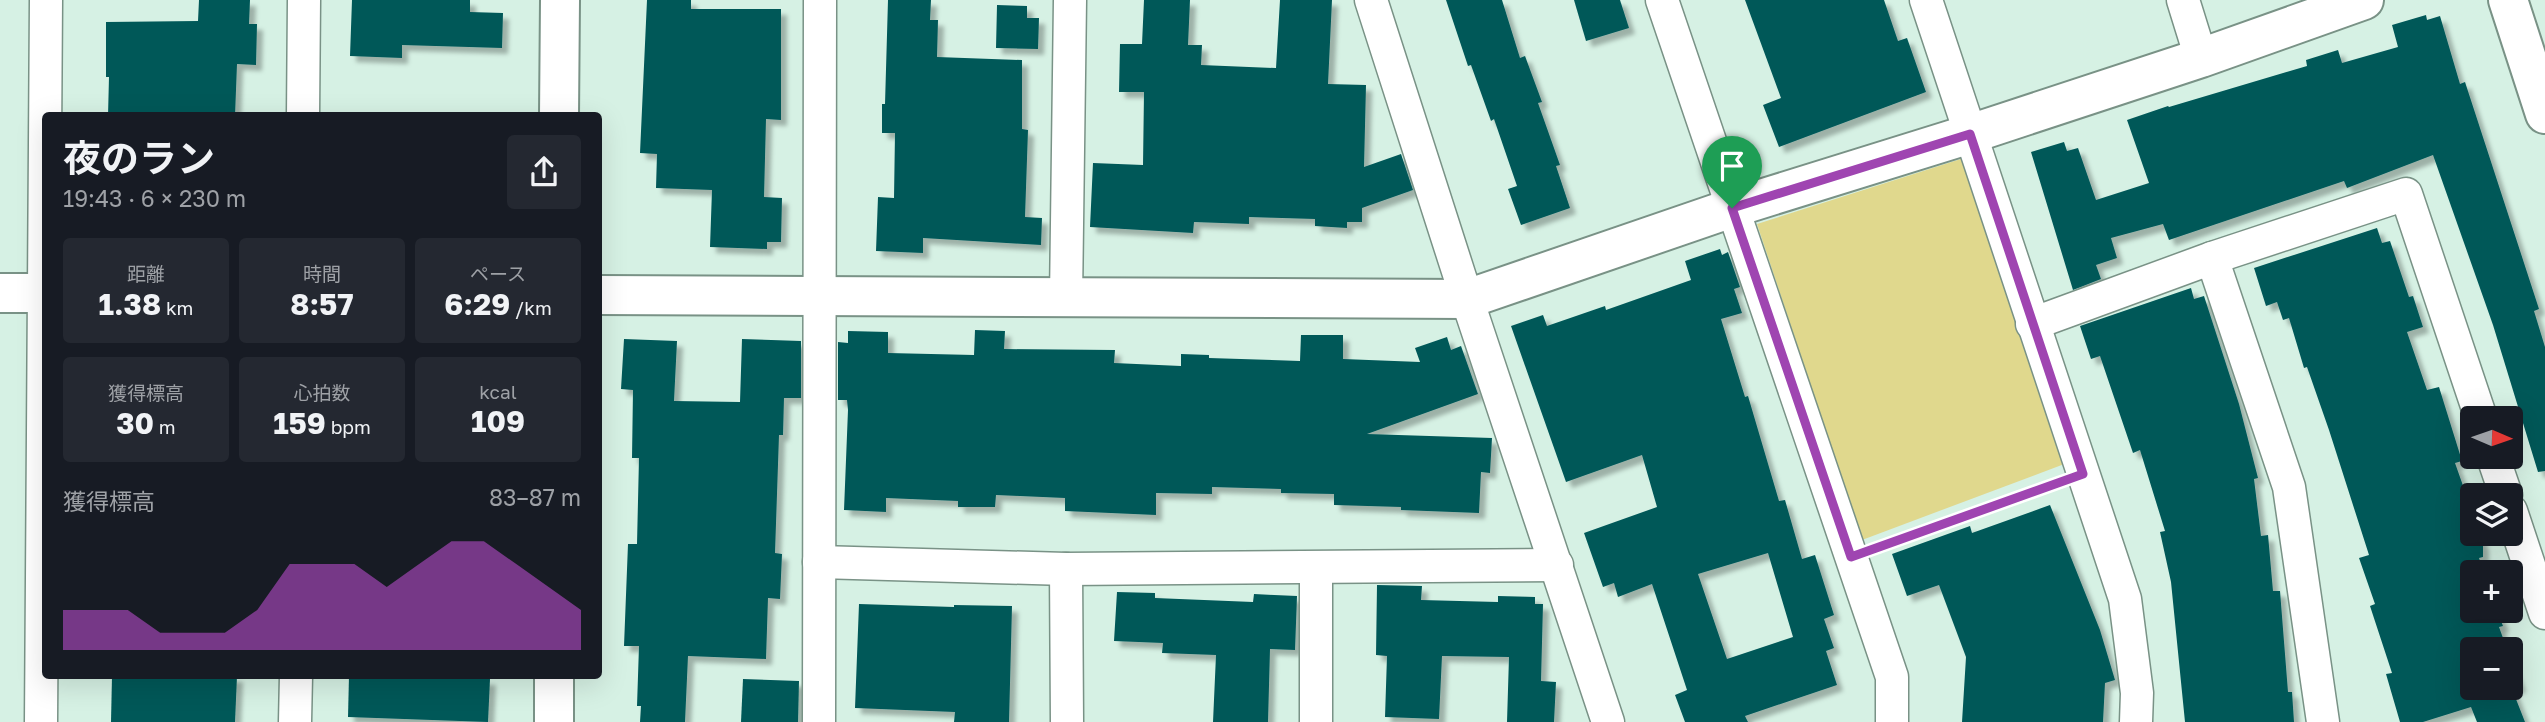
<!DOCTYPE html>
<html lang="ja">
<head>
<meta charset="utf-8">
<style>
	body { margin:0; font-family:"Golos Text","Noto Sans JP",sans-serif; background:#242831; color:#f1f3f6; height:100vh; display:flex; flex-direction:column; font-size:26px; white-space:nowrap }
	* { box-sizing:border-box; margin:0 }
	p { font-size:23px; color:#9ea1a6 }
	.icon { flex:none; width:38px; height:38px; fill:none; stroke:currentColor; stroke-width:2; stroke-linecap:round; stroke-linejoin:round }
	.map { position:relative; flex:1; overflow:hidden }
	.sheet { position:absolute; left:42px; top:112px; width:560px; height:567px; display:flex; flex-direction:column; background:#171b24; border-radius:7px; box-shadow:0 7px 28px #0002 }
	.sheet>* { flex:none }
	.needle { width:46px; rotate:92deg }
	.controls { position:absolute; left:2460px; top:406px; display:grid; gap:14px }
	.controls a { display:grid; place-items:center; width:63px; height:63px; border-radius:7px; background:#171b24; box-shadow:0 7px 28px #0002; font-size:35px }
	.pin { position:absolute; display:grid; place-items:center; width:60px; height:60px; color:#fff; margin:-72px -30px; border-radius:50% 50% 50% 0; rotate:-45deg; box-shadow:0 0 7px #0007 }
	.pin .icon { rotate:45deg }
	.round { display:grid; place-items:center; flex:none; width:74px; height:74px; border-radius:7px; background:#242831 }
	.summary { display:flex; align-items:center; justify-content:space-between; height:119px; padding:0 21px }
	h1 { font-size:38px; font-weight:700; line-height:52px }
	.figures { display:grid; grid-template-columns:repeat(3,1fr); gap:10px; height:119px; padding:7px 21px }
	.figures div { display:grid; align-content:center; border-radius:7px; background:#242831; text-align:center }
	.figures b { font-size:30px; font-weight:700 }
	.figures small { font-size:19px; font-weight:400 }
	.figures p { font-size:19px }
	.chart { height:196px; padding:14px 21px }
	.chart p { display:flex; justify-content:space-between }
	.chart svg { width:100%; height:126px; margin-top:7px; fill:#9f45b1; opacity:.7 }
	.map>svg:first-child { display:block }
	.green { fill:#e0d88d }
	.building { fill:#005859; fill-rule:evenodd; filter:url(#shadow) }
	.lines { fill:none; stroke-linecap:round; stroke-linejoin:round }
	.street-casing { stroke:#799286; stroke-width:35 }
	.secondary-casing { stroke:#799286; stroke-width:42 }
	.path { stroke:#8fa39a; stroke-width:4.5; stroke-dasharray:5 3.5; stroke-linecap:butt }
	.street { stroke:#fff; stroke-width:32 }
	.secondary { stroke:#fff; stroke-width:38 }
	.route-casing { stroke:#fff; stroke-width:14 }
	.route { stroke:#9f45b1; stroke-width:9 }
</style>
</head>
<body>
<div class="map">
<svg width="2545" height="722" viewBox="0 0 2545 722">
	<defs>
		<filter id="shadow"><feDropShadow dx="6" dy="6" stdDeviation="2" flood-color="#0004"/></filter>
	</defs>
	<rect width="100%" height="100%" fill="#d6f1e4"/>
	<polygon class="green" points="1964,158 2067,463 1862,540 1757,224"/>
	<g class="building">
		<polygon points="199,0 250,0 249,24 257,24 256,65 237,64 235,116 108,116 109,77 106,77 106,22 198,21"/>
		<polygon points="352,0 470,0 470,12 503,13 502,48 402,45 402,58 350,56"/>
		<polygon points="647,0 691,0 691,9 781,9 781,120 766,119 764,197 782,198 781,242 767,242 767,249 710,247 712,190 656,188 657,154 640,153"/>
		<polygon points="888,0 931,0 930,20 938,20 937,57 1022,60 1022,129 1028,130 1025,217 1042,218 1041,245 923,238 923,253 876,251 878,197 894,198 895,133 882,133 882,104 885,104"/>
		<polygon points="1144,0 1190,0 1188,45 1202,45 1201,65 1276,68 1280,0 1332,0 1328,84 1366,85 1364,167 1401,154 1413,190 1362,208 1362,222 1347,222 1347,228 1315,226 1315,219 1249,217 1249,224 1194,222 1193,233 1090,227 1093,163 1143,165 1144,92 1119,92 1120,44 1142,44"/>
		<polygon points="1446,0 1502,0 1520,58 1525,56 1542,102 1538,103 1560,165 1556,166 1570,208 1521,225 1508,189 1517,186 1494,119 1491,121 1471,65 1468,66"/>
		<polygon points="1574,0 1620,0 1629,28 1586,41"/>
		<polygon points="1745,0 1884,0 1898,41 1907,38 1926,92 1779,147 1763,105 1781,98"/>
		<polygon points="997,5 1027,6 1027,18 1039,18 1038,49 996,48"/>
		<polygon points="2426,15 2427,20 2440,16 2460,84 2465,82 2539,309 2534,311 2545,347 2545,471 2538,472 2493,325 2433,155 2347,188 2344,181 2169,240 2163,224 2111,238 2117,258 2096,265 2101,279 2073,290 2031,152 2064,142 2067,151 2078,148 2096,200 2149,183 2127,120 2168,106 2169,107 2307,66 2306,60 2338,50 2342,63 2398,47 2392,25"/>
		<polygon points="2377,228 2382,243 2390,241 2409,297 2413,296 2423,327 2407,332 2427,390 2439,387 2462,461 2455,463 2473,514 2473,534 2479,534 2483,545 2483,557 2479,558 2484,572 2473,572 2473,611 2497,611 2503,626 2499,627 2507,649 2473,649 2473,688 2511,688 2511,661 2520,686 2512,689 2525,722 2477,722 2471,707 2423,722 2400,722 2386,674 2392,673 2370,606 2375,604 2359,558 2369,555 2329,430 2307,367 2304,368 2289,318 2283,320 2277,302 2266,306 2254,268"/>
		<path d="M1720,249L1722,255L1728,252L1740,287L1734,289L1742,313L1721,319L1745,397L1748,396L1779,501L1785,500L1802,559L1815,555L1834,615L1824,619L1834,648L1826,651L1837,685L1745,716L1748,722H1685L1675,695L1687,690L1652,584L1618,597L1614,583L1603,587L1584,533L1657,507L1642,455L1566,482L1511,326L1543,315L1547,326L1605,306L1606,310L1691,280L1685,261ZM1768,553L1793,637L1727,659L1698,574Z"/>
		<polygon points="2191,288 2194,299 2204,296 2239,404 2258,478 2254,479 2261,536 2268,535 2273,591 2280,591 2288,692 2292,692 2294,722 2185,722 2171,582 2160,532 2165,531 2140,450 2133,453 2100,356 2091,359 2080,326"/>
		<polygon points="975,330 1005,331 1004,349 1115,350 1114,363 1181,366 1181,354 1209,355 1209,358 1300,361 1301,335 1343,335 1343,359 1420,362 1415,348 1447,337 1451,350 1461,346 1478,394 1367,434 1492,438 1490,473 1481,472 1479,513 1401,510 1401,507 1334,505 1334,494 1281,493 1281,489 1212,487 1212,494 1156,493 1156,515 1065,511 1065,498 996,495 995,507 958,507 958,501 886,498 886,512 844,510 848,410 847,400 838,400 838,342 848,343 848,331 888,332 888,353 974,355"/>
		<polygon points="624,339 677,341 674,401 740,402 742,339 801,341 801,398 784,398 783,435 779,435 775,553 782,554 780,599 768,598 766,659 688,656 685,722 640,722 641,706 637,706 639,646 624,646 628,544 637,544 639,458 632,458 633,390 621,389"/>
		<polygon points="2050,505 2100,630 2115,680 2105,683 2103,722 1962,722 1966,657 1939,585 1907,596 1892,554 1970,526 1972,533"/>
		<polygon points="1377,585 1422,586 1421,600 1498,602 1498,596 1535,597 1535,604 1543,604 1541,681 1556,682 1554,722 1507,722 1509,657 1442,656 1439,719 1385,717 1387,656 1376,655"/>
		<polygon points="1117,592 1155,593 1155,598 1253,602 1254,594 1297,596 1295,650 1270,649 1268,722 1213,722 1216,655 1162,653 1163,643 1114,641"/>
		<polygon points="859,604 954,607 954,605 1012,606 1009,722 954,722 955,712 855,708"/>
		<polygon points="112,676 237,676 235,722 111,722"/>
		<polygon points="349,676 490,679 488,722 348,717"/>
		<polygon points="743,679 799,681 798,722 741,722"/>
	</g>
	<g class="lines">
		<g class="street-casing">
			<g id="street">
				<polyline points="1371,0 1467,299 1608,722"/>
				<polyline points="1662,0 1892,677 1892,722"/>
				<polyline points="1926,0 2125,599 2137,693 2136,722"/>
				<polyline points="2183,0 2201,58"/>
				<polyline points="303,116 304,0"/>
				<polyline points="2212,258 2289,487 2323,722"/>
				<polyline points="1066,299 1070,0"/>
				<polyline points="2032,324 2212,258 2406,194 2481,418"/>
				<polyline points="2493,457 2506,495"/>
				<polyline points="2511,511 2545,613"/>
				<polyline points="819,562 1066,569 1557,565"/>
				<polyline points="1066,569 1067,722"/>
				<polyline points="41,722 46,0"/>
				<polyline points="295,722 296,676"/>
				<polyline points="819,722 820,0"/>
				<polyline points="1316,722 1316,569"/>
			</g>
		</g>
		<g class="secondary-casing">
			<g id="secondary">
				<polyline points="2508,0 2545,114"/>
				<polyline points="559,116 560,0"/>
				<polyline points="0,293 46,293"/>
				<polyline points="598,295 1467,299 1732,208 1970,134 2201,58 2364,0"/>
				<polyline points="554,722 554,676"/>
			</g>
		</g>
		<polyline class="path" points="1882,546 2052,486"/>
		<use href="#street" class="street"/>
		<use href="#secondary" class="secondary"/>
	</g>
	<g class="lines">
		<g class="route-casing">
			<polygon id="route" points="1970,134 2083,474 1851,557 1732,208"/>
		</g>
		<use href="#route" class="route"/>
	</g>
</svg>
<div class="controls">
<a><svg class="needle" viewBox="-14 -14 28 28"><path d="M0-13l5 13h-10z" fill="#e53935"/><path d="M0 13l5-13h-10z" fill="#9ea1a6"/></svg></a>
<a><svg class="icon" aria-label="layers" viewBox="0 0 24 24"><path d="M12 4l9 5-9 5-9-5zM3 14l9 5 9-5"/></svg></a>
<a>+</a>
<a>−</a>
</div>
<div class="pin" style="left:1732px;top:208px;background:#1e9e55"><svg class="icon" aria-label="arrive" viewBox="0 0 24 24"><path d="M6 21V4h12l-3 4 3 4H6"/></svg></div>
<section class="sheet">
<div class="summary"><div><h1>夜のラン</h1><p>19:43 · 6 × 230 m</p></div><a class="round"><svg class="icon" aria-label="share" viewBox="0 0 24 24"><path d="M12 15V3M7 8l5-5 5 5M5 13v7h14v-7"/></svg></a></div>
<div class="figures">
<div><p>距離</p><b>1.38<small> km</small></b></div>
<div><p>時間</p><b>8:57</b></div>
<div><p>ペース</p><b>6:29<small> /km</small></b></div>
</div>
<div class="figures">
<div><p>獲得標高</p><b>30<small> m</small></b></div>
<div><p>心拍数</p><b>159<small> bpm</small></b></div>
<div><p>kcal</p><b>109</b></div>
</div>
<div class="chart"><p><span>獲得標高</span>83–87 m</p>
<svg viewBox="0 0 160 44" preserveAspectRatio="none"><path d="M0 44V30L10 30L20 30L30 38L40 38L50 38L60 30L70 14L80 14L90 14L100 22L110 14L120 6L130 6L140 14L150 22L160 30V44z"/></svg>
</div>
</section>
</div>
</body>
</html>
